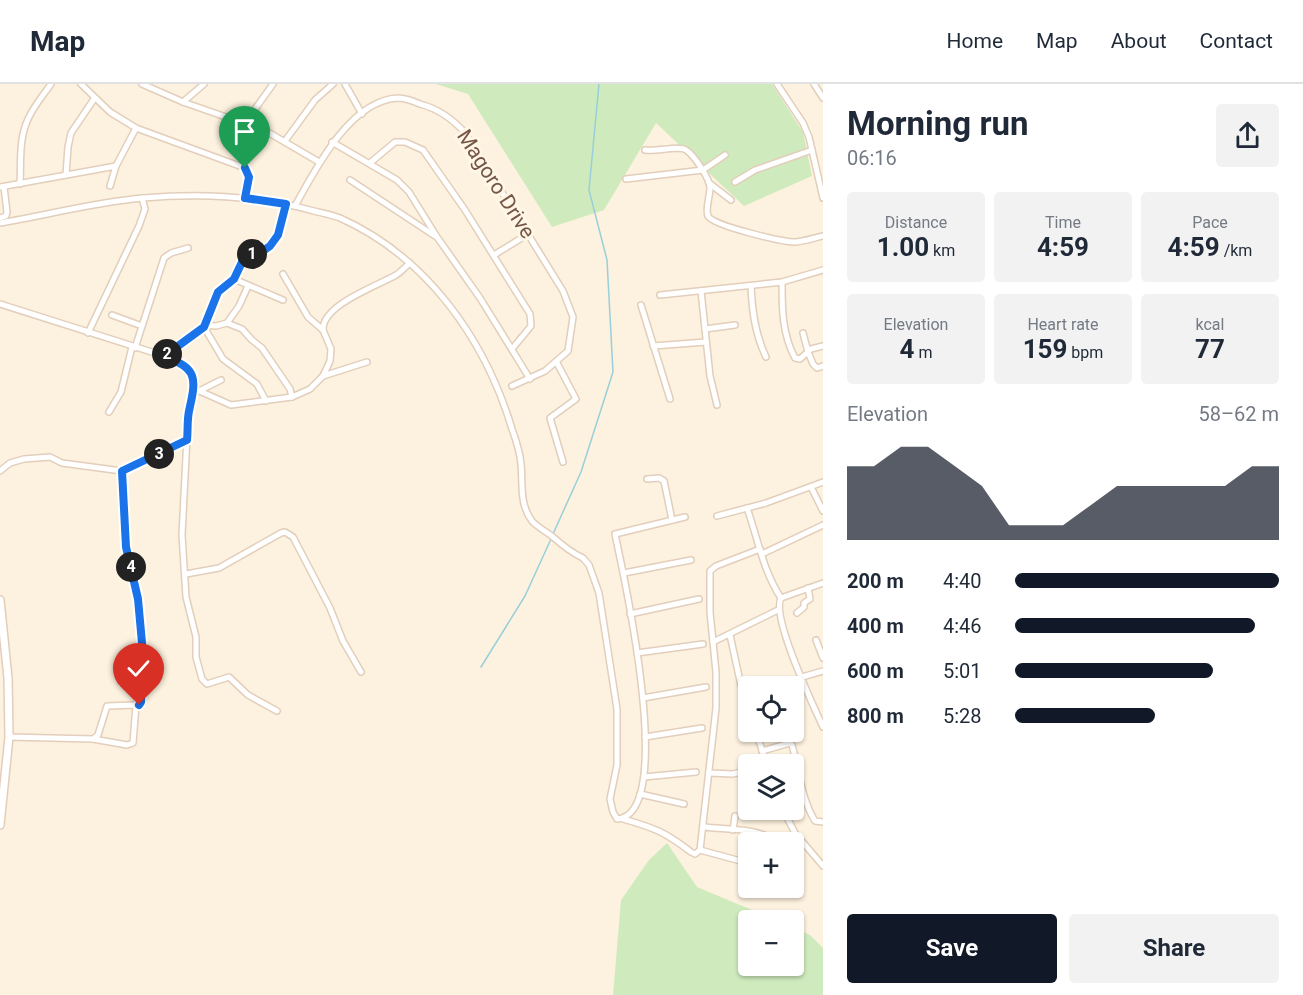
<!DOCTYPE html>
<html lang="en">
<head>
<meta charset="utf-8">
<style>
	body { margin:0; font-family:Roboto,sans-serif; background:#f2f2f3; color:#1f2937; height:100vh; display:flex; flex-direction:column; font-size:22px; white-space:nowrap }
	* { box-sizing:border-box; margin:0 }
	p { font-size:20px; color:#747a83 }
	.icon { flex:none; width:33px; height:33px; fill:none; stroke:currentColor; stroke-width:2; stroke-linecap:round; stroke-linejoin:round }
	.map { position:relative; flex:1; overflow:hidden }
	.details { display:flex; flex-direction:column; background:#fff; width:480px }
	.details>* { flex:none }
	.fabs { position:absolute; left:738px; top:592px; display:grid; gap:12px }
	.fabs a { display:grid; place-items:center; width:66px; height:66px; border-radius:6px; background:#fff; box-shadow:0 2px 4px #0004; font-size:30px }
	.pin { position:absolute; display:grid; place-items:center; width:51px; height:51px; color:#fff; margin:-62px -26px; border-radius:50% 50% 50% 0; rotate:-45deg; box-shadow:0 0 6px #0007 }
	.pin .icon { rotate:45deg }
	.km { position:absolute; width:30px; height:30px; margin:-15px; border-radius:50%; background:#222; color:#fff; font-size:16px; line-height:30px; text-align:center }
	.round { display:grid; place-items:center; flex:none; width:63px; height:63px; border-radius:6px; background:#f2f2f3 }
	.overview { display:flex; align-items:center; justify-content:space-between; height:102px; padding:0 24px }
	h1 { font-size:33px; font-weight:700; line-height:45px }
	.metrics { display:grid; grid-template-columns:repeat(3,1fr); gap:9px; height:102px; padding:6px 24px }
	.metrics div { display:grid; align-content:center; border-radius:6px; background:#f2f2f3; text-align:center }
	.metrics b { font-size:26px; font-weight:700 }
	.metrics small { font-size:16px; font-weight:400 }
	.metrics p { font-size:16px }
	.chart { height:168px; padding:12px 24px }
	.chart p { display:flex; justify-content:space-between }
	.chart svg { width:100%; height:108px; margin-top:6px; fill:#111827; opacity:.7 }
	.button { display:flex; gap:12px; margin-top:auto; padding:12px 24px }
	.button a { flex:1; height:69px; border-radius:6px; background:#111827; color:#fff; font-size:24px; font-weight:700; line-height:69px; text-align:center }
	.button a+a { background:#f2f2f3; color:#1f2937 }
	ul { padding:0 24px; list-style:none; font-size:20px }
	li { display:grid; grid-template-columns:96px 72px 1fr; align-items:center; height:45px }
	li i { height:15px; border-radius:8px; background:#111827 }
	header { display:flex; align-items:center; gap:36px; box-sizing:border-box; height:84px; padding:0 30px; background:#fff; border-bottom:2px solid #e0e1e3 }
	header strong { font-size:28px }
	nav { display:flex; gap:33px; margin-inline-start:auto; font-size:21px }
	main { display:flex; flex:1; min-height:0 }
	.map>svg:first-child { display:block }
	.green { fill:#cfebbd }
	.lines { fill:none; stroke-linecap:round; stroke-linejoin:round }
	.stream { stroke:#99ceda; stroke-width:1.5 }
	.minor-casing { stroke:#e2cebb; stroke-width:8 }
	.tertiary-casing { stroke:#e2cebb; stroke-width:10 }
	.minor { stroke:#fff; stroke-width:5 }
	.tertiary { stroke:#fff; stroke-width:7 }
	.route-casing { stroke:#fff; stroke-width:12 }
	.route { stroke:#1a73e8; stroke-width:8 }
	.labels { text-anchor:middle; stroke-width:6; stroke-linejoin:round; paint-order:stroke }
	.street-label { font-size:21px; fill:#755746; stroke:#fff6e6 }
</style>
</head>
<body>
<header>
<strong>Map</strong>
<nav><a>Home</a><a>Map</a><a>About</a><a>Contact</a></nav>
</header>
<main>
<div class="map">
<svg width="823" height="911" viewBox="0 0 823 911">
	<rect width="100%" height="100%" fill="#fdf2df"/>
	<g class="green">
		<polygon points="436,0 772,0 803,48 812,92 744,122 656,39 604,126 552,143 468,10"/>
		<polygon points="667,759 697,803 778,837 748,837 748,882 794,882 794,844 810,851 823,864 823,911 613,911 621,816 649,776"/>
	</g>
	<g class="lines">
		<g class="stream">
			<polyline points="553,450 581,388 613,288 607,176 589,106 599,0"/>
			<polyline points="481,583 525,512 551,455"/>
		</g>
		<g class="minor-casing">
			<g id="minor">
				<polyline points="81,0 110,28 136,44 245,84 249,93 245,114"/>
				<polyline points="142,0 183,18 266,47 319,78"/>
				<polyline points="345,0 362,30"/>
				<polyline points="777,0 803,39 809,53 823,114"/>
				<polyline points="814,0 823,14"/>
				<polyline points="183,18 204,0"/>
				<polyline points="245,39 273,0"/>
				<polyline points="285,57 315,16 333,0"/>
				<polyline points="332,58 397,96 409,108 437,153 480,214 530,295"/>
				<path d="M645,66C656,68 679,61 686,66C694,71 710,95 710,104C710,112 705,125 708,132C713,142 783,158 796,158C805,157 814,154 823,152"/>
				<polyline points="370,79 395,58 405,58 423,66 465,126 530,230 531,242 512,265"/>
				<polyline points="66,91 68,63 71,49 94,15"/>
				<polyline points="626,95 703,86 725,71"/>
				<polyline points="350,96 435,152"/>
				<polyline points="735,98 755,86 812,66"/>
				<polyline points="709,99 731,116"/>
				<path d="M20,100C21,81 19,58 26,40C31,25 42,13 51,0"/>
				<polyline points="110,102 116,82 136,44"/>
				<polyline points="0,103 116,82"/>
				<path d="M295,122C315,86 350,16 398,14C405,14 413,17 420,20C439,25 453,35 466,50L563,207L573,233L568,267L545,287L512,302"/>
				<polyline points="0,134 6,132 7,128 4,103"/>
				<path d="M0,139C48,131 95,118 143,114C199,109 259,112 314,127C322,129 332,131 340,134C427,173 485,255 512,345C516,356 520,368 521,380C523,399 519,420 532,437C537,443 547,448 553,453C562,461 572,469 583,474L589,481L599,509L617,625V681L610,715L613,728L617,735C678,731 623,488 615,450L685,433"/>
				<polyline points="494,171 528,150"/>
				<polyline points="234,195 283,216"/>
				<path d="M782,198C782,224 782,250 795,274L800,275L811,265L823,262"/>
				<path d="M751,202C752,227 755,250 766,273"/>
				<polyline points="701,207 710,292 717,321"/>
				<polyline points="660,211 782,198 823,186"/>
				<polyline points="0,220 177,276 191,291 195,305 188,333 182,451 186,513 196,553 196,573 202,595 207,600 229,593 248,611 277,627"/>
				<polyline points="641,221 670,315"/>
				<polyline points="112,231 142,242"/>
				<polyline points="227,239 239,222 248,202"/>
				<polyline points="205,241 216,242 227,239 242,245 252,256 262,264 290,305 292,313"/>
				<polyline points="204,243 223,275 257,300 266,317"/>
				<polyline points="705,245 735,241"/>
				<path d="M323,246C322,221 377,202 396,191C401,188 405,183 410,179"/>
				<polyline points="88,249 139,142 145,125 142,114"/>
				<polyline points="803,249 808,268 813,280 817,284 823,282"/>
				<polyline points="653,262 706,258"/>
				<polyline points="135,264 164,174 171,169 188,164"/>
				<polyline points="163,272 204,243 218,208 234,195 243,176 246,172 263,167 270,162 278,151 286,120"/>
				<polyline points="557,279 576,315 550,334 563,378"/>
				<polyline points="323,292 367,278"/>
				<polyline points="195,305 231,321 292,313 310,305 323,292 330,277 331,265 323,246 308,233 283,190"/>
				<polyline points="199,307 221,296"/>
				<polyline points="109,328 121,308 132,263"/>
				<polyline points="0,387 10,379 24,375 50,373 62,379 122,387 187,356"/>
				<polyline points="647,395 659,394 664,397 672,436"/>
				<polyline points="811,403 823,427"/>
				<path d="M747,424C758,455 763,487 781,514"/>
				<polyline points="717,432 766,419 823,398"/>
				<polyline points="762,470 823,441"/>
				<polyline points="624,489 691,476"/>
				<polyline points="186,490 219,484 281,449 285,448 293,453 330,524 343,557 361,588"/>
				<path d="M781,514C771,533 813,621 823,643"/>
				<polyline points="781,514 823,499"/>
				<polyline points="797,529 804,523 804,519 810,515 808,504"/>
				<polyline points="630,530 699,515"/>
				<polyline points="730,551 740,597 748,626"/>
				<polyline points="816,556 823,574"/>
				<polyline points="713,558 778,526"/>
				<polyline points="637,569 703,560"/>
				<polyline points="786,603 802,593 823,587"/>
				<polyline points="643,614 706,603"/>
				<polyline points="756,648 767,681"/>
				<polyline points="9,653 93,655 127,661 133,659 136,621 141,618 142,559 138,515 126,463 122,387"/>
				<polyline points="645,653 702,644"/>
				<polyline points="93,655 98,651 107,622 136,621"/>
				<path d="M762,667L790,659L792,661C799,686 801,714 815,737L823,738"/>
				<polyline points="709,689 733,690 748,686"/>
				<polyline points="644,693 696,688"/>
				<polyline points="640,710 684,720"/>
				<polyline points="783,726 795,749 823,782"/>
				<path d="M623,735C655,744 665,748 691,768L695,770L700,766L716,624V588L710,528V487L716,482L760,465"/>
				<path d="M704,743C728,746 759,743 778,759"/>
				<polyline points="733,746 735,732"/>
				<polyline points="700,766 748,779"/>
				<polyline points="794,775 799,782"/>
			</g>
		</g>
		<g class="tertiary-casing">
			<polyline id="tertiary" points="0,516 8,594 9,653 0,741"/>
		</g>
		<use href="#minor" class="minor"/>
		<use href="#tertiary" class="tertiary"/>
	</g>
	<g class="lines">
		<g class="route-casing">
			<path id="route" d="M139,621L141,618L142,559L138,515L126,463L122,387L187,356C188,347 187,337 189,327C196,296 199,283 163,273L204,243L218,208L234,195L243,176L246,172L263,167L270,162L278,151L286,120L245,114L249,93L245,84"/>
		</g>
		<use href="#route" class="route"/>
	</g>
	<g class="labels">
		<g class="street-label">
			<text transform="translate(496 100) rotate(57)" y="7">Magoro Drive</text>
		</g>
	</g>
</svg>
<div class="fabs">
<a><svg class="icon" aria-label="locate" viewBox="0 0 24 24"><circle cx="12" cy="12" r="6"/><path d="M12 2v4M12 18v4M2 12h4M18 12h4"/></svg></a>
<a><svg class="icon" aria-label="layers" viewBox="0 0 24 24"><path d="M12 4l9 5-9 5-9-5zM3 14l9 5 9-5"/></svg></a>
<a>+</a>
<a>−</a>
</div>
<div class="pin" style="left:245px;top:84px;background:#1e9e55"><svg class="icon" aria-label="arrive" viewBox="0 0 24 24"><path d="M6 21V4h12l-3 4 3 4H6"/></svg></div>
<div class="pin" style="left:139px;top:621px;background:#d93025"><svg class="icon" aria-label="check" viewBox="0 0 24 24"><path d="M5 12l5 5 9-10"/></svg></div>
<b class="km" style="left:252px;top:170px">1</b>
<b class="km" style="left:167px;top:270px">2</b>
<b class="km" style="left:159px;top:370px">3</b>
<b class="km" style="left:131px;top:483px">4</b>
</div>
<section class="details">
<div class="overview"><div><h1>Morning run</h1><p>06:16</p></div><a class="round"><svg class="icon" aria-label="share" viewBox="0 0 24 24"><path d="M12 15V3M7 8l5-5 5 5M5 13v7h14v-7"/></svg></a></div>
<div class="metrics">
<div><p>Distance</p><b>1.00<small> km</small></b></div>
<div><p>Time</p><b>4:59</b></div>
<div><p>Pace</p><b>4:59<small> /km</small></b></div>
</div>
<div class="metrics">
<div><p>Elevation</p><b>4<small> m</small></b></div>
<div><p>Heart rate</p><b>159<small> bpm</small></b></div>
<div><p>kcal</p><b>77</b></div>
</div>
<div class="chart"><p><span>Elevation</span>58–62 m</p>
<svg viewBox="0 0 160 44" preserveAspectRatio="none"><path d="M0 44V14L10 14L20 6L30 6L40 14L50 22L60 38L70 38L80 38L90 30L100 22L110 22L120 22L130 22L140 22L150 14L160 14V44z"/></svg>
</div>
<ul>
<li><b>200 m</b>4:40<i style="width:100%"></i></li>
<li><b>400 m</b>4:46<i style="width:91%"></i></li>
<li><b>600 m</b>5:01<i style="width:75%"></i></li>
<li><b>800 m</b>5:28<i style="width:53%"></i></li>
</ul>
<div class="button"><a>Save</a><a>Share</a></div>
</section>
</main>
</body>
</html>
